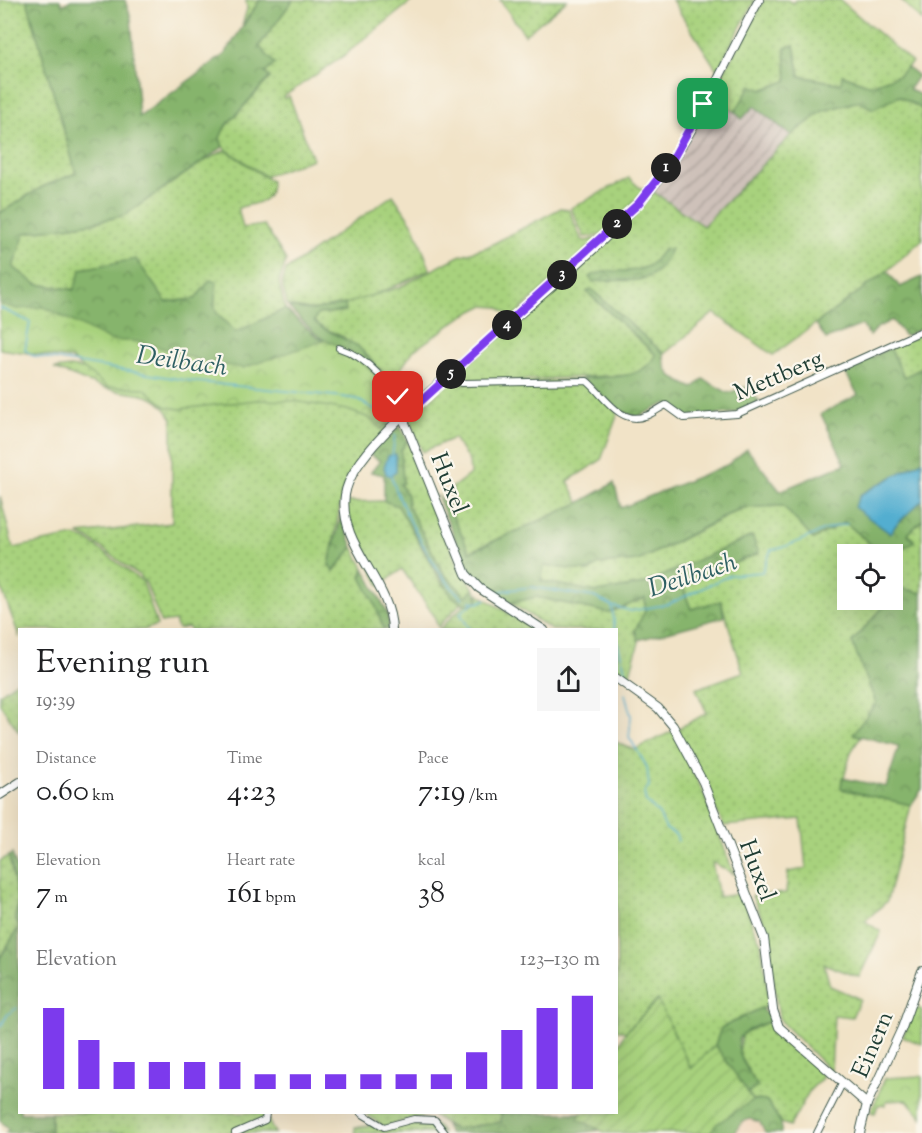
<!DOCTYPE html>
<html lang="en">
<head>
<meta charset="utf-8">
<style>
	body { margin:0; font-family:"Sorts Mill Goudy",serif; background:#f6f6f6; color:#202124; height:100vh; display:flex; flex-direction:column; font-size:22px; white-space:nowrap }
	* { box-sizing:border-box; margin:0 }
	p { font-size:20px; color:#757577 }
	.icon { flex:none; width:33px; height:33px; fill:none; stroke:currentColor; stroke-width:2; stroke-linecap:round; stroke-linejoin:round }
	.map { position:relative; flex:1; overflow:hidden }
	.panel { position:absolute; left:18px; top:628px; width:600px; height:486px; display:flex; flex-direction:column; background:#fff; border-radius:0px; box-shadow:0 6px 24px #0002 }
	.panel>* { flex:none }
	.controls { position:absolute; left:837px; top:544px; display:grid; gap:12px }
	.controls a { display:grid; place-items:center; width:66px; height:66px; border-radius:0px; background:#fff; box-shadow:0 6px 24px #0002; font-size:30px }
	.pin { position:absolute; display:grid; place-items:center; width:51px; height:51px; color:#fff; margin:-26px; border-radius:12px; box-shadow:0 3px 9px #0006 }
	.km { position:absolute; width:30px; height:30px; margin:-15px; border-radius:50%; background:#222; color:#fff; font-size:16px; line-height:30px; text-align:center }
	.round { display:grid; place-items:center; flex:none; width:63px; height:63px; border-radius:0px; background:#f6f6f6 }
	.summary { display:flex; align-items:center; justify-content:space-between; height:102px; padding:0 18px }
	h1 { font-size:33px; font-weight:600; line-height:45px }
	.stats { display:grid; grid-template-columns:repeat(3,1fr); gap:9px; height:102px; padding:6px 18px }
	.stats div { display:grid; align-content:center }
	.stats b { font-size:30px; font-weight:600 }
	.stats small { font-size:16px; font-weight:400 }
	.stats p { font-size:16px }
	.chart { height:168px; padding:12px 18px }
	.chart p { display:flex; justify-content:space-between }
	.chart svg { width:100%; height:108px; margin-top:6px; stroke:#7c3aed; stroke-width:6 }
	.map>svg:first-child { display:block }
	.built { fill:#f0d5bc }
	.industrial { fill:url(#industrial-furrows) }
	.grass { fill:url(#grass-dots); stroke:#648858; stroke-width:1.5 }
	.forest { fill:url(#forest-crowns); stroke:#527850; stroke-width:1.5 }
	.park { fill:url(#park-crowns); stroke:#648858; stroke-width:1.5 }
	.garden { fill:url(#garden-furrows); stroke:#648858; stroke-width:1.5 }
	.water { fill:#52aed0; stroke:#387682; stroke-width:1.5 }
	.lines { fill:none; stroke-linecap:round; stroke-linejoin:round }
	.stream { stroke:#52aed0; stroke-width:1.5 }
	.street-casing { stroke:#3e564a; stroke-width:8 }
	.secondary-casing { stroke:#3e564a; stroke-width:10 }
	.street { stroke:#fff; stroke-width:6 }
	.secondary { stroke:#fff; stroke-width:8 }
	.route-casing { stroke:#fff; stroke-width:12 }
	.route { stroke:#7c3aed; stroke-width:8 }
	.labels { text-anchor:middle; stroke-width:4.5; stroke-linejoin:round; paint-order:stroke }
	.street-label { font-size:24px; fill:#1f3d34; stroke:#fbf7ec }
	.water-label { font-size:26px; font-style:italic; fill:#2e5f63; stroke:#fbf7ec }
</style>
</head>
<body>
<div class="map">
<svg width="922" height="1133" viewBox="0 0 922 1133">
	<defs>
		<pattern id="industrial-furrows" width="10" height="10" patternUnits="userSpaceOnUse" patternTransform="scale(1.5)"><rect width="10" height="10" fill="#cec1b9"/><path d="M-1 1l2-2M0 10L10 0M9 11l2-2" fill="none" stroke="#a79e97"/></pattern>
		<pattern id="grass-dots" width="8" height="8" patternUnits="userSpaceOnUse" patternTransform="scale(1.5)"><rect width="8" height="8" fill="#a8d27d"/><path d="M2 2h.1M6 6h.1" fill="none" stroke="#90b56d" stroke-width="1.8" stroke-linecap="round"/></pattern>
		<pattern id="forest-crowns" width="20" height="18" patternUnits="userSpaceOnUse" patternTransform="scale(1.5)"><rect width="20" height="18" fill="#86b46c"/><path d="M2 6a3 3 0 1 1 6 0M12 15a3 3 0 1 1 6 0" fill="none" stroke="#6d945a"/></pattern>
		<pattern id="park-crowns" width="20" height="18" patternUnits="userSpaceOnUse" patternTransform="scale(1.5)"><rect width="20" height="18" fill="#a8d27d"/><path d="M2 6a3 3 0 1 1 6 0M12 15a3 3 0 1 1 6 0" fill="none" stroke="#90b56d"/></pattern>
		<pattern id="garden-furrows" width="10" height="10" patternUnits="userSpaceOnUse" patternTransform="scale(1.5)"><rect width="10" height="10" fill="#a8d27d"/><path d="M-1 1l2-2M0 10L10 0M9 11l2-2" fill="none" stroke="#90b56d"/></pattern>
	</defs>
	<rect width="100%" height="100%" fill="#fbf7ec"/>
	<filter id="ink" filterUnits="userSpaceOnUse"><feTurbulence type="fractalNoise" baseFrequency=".0167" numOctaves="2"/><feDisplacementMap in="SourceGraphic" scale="12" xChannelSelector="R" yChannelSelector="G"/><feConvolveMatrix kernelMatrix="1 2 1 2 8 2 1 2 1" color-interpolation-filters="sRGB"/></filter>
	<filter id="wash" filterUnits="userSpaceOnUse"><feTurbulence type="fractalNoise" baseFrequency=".008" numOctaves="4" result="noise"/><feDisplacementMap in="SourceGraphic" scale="24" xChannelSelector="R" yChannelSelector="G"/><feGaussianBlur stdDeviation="1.35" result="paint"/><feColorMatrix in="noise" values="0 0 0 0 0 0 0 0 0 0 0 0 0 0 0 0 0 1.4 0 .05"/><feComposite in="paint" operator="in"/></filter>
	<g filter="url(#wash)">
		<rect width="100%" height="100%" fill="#f1e3c7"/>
		<polygon class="built" points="750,1119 760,1122 765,1133 735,1133 742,1122"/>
		<polygon class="industrial" points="712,93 742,118 754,106 791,135 703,226 652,191"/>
		<g class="grass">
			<polygon points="0,0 27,0 76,173 42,187 0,213"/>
			<polygon points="246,0 260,0 242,25 247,9"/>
			<polygon points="293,0 413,0 342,57 283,97 285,99 289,96 313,159 265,176 223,147 219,139 225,127 270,78 265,73 259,46"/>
			<polygon points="500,0 567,0 525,35"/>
			<polygon points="672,0 755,0 717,70"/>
			<polygon points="764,0 787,0 793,3 795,0 840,0 912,62 899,75 871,85 843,75 842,84 800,76 794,45 785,48 787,81 761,90 751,85 735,112 712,93"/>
			<polygon points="901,0 922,0 922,21"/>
			<polygon points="899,96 922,109 922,240 887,271 773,355 714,313 664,354 591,289 587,292 656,355 653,362 633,375 462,382 454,375 652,191 703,226 791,135 823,111 859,101 873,109"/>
			<path d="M225,150L271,181C271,206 258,201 238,208L243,228L264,225L286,260L279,282L285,309L236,333L216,313L212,305L215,293L210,281L195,299L166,302L36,284L13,267L24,233L92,223L125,215L203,162Z"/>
			<polygon points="629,178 640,188 646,190 602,235 584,237 571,208"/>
			<path d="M393,195L414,226L430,269C395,287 326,321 287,305L282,283L286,270Z"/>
			<polygon points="561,208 569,210 581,239 585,241 599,238 512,317 498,307 483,306 463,316 413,351 389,386 344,337 321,327 314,321 318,314 345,311 345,304 400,287 459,256 487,247"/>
			<polygon points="922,333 922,368 904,378 890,348"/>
			<path d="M70,367L300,397L384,417L389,427L343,489L329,565L334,571L353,547L364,568L361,577L375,603L384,630H191L188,627L178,629L175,621L161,623L146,583L140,576L88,538L78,534L172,523V419C155,388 136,397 108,389C90,384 72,375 54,369Z"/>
			<polygon points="453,378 461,384 582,380 618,413 601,460 568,481 579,503 469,552 447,504 451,502 452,488 470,474 469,461 454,438 422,452 410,419"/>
			<polygon points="407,440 460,570 474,589 466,596 444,574 408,506 407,495 400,484 403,483 401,451"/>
			<polygon points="0,496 13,548 74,536 87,540 143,582 157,625 144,630 20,630 19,636 0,584"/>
			<polygon points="384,501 398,506 441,582 461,603 438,627 433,614 402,569 380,586 347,521 346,502"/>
			<polygon points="783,505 813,539 845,522 883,555 848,555 848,600 890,600 852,642 876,703 854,734 861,736 851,752 841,789 911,805 887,901 865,921 881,932 859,977 824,964 830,986 860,999 852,1017 834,1015 831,1071 785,1026 779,1018 766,927 752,896 786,893 788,872 806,869 801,819 724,826 677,729 707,713 696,689 743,672 721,601 691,609 682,585 759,553 752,536 644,584 597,592 541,581 544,566 589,571 599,564 638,561 744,508"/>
			<polygon points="922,520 922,593 900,588 893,597 893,563 896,553 914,540 908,534"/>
			<polygon points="478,593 481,596 535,630 439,630 465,604 473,605 479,599"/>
			<polygon points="536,597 609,613 645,598 645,611 635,630 639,642 629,677 617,669 616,630 552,630 511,603"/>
			<polygon points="19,680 19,732 0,704 0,694"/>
			<polygon points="673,731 703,792 734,874 712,862 719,897 743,893 752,925 761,943 770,1008 761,1008 721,1028 715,1045 691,1069 657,1000 625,1032 617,1030 616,742 634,750"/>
			<polygon points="9,856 18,901 15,919 19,927 0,958 0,861"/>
			<polygon points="771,1021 774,1029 822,1071 822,1078 810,1090 790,1126 781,1123 767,1101 753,1100 748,1093 757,1087 739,1052 743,1033"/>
			<polygon points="51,1113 264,1113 275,1133 30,1133 40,1129 51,1131"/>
			<polygon points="365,1113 501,1113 502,1122 454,1129 431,1114 384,1127"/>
			<path d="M419,1121C430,1121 436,1123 442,1133H355V1128L373,1125L380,1129L390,1128Z"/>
		</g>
		<g class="forest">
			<path d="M27,0H60L62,5L71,0H125L131,18L139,117L225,54L260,0H293L259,46L275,64L265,73L270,77L225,127L220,138L223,147L125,215L92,223L25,233L13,267L36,284L74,290L81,269L136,259L166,302L195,299L210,280L217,282C213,315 211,308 236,332L285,309L317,337L339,349L274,375L121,356L0,309V213L42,187L76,173Z"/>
			<polygon points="794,45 800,76 841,84 842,75 871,85 899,75 907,67 918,76 909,89 922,96 922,109 899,96 873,109 858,101 823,111 791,135 754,106 742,119 735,112 751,85 762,90 787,81 785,48"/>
			<path d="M664,249H671C653,293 628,276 593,282L589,277C607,266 629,276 648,266C654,263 659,254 664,249Z"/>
			<polygon points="887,271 900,287 922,277 922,328 905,336 892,320 878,327 870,336 862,325 826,339 816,324"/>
			<path d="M591,289L664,354C664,375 675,380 693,388L703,379L728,393L746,387L760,402L734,413L686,417L667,403L637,417L620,411L582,378C606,377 643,381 656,355L587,292Z"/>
			<polygon points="345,304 346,311 318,314 314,321 321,327 358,346 384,374 383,379 317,335 288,307 312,310"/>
			<polygon points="890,348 904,377 922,368 922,461 861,494 895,526 922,500 922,520 908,534 914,541 896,553 893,563 892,555 883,555 845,522 813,539 783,506 741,508 638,561 599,564 589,571 544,566 541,581 597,592 644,584 752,536 759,553 682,585 691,609 721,601 724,617 638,640 635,630 645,611 645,598 609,613 536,597 511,603 493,592 467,568 437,495 447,504 470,552 579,503 614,483 621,508 727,465 747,449 780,491 845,464 821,414 858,395 844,370"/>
			<polygon points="400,426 407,440 401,451 403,483 400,484 407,495 408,506 444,574 466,596 474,589 479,599 473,605 461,603 451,595 398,506 384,501 384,475 371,472 380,461 369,454"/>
			<polygon points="341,516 353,547 334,571 329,565"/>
			<polygon points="364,568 388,614 389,630 384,630 374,602 361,577"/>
			<polygon points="900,588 922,593 922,789 911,805 841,789 842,778 886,787 899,746 853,734 876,703 852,642"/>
			<polygon points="12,854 19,874 19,926 15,919 18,901 9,856"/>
			<path d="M19,927L20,1113H51V1131C37,1128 21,1133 5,1133L9,1129L0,1121V958Z"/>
			<path d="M761,1008L766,1014L770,1013L771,1021C763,1024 750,1027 744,1033C728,1047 751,1074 758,1087L748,1093L715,1045L721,1028Z"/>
			<polygon points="753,1100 767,1101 781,1123 781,1133 765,1133 760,1122 750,1119 742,1122 735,1133 710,1133 714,1125"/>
			<polygon points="501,1113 581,1113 579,1119 600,1130 579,1133 449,1133 445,1125 454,1129 501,1122"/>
		</g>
		<g class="park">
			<polygon points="0,304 17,309 44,307 109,340 143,342 206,362 243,368 325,340 349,350 396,393 403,410 382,429 369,418 347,410 294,401 257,400 180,409 167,407 144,388 107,387 71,359 0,349"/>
			<polygon points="914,1007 922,1010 922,1044 903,1037"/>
			<polygon points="922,1076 922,1118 907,1100 886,1101 886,1105 878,1105 875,1113 871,1112 885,1078"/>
		</g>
		<polygon class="garden" points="658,1000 691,1069 715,1045 753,1100 715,1125 710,1133 606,1133 578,1119 581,1113 616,1113 617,1048 625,1033"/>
		<g class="water">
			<polygon points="396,454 396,472 390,476 386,474 384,467 388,456"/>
			<polygon points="922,461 922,500 895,526 891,534 854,507 861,494"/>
		</g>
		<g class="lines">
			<g class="stream">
				<polyline points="0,308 30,322 25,350 34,356 198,382 335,396 356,399 392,419"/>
				<polyline points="392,457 395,435"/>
				<path d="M391,476C401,507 438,580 463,598"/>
				<path d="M497,594L502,591L531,587L594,597L612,606L631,611L669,604L730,575L762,572L771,550C799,546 820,527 847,524"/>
				<polyline points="470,601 478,603 486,599"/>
				<polyline points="612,607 615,630"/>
				<polyline points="470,630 460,613 474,602"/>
				<polyline points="616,637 627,677"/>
				<polyline points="625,694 631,716 629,737 647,767 649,786 644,793 646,802 659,814 666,829 676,835 678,841"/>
				<polyline points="0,1027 8,1014 17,1008"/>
			</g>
		</g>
	</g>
	<g filter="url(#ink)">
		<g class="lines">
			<g class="street-casing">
				<g id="street">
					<path d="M339,348C369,357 392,388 408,413"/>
					<path d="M451,375L462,383L587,381C603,394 620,426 645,416C653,414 659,408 666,405L684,418L737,414L922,331"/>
					<polyline points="361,1113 384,1127 414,1119 435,1120 445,1133"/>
					<polyline points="235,1133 265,1120 266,1113"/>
					<polyline points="817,1133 842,1084"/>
				</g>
			</g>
			<g class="secondary-casing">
				<g id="secondary">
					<polyline points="403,418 466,574 479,588 544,630"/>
					<path d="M392,630C391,581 338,546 345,495C351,451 437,387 471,356C533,301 613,240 662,175C701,122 727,57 759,0"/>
					<polyline points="616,678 658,708 673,726 703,782 764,938 773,1010 779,1027 867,1104"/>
					<polyline points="0,795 20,782"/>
					<polyline points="860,1133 867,1104 902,1028 922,971"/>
				</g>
			</g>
			<use href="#street" class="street"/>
			<use href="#secondary" class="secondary"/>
		</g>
	</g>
	<g class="lines" filter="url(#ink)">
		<g class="route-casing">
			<polyline id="route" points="398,397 408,413 638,204 671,162 703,104"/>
		</g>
		<use href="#route" class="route"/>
	</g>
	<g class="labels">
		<g class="street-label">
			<text transform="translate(778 375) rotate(-23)" y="8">Mettberg</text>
			<text transform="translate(450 483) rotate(68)" y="8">Huxel</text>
			<text transform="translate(758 870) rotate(69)" y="8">Huxel</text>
			<text transform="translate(872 1044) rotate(-67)" y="8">Einern</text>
		</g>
		<g class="water-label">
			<text transform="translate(182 360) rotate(8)" y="9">Deilbach</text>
			<text transform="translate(692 574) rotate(-18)" y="9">Deilbach</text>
		</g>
	</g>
</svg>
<div class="controls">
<a><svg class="icon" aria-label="locate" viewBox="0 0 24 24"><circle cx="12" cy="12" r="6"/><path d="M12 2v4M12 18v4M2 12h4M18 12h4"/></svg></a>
</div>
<div class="pin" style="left:703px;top:104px;background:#1e9e55"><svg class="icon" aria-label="arrive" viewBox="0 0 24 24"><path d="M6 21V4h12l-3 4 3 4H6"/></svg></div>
<div class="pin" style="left:398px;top:397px;background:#d93025"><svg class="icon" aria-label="check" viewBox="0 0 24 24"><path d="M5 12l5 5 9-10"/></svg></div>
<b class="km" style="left:666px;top:168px">1</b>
<b class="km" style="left:617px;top:224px">2</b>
<b class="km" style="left:562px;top:275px">3</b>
<b class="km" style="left:507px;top:325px">4</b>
<b class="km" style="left:451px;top:374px">5</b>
<section class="panel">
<div class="summary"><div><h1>Evening run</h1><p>19:39</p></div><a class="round"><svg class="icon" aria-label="share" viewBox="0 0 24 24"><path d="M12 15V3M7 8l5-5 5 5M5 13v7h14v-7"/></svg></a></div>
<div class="stats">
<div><p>Distance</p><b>0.60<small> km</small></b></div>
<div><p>Time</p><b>4:23</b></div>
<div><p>Pace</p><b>7:19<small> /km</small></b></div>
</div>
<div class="stats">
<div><p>Elevation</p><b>7<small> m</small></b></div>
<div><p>Heart rate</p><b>161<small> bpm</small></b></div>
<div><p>kcal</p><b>38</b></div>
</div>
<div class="chart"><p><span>Elevation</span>123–130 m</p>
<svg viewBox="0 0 160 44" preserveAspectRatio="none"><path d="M5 44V11M15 44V24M25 44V33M35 44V33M45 44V33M55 44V33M65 44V38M75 44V38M85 44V38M95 44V38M105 44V38M115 44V38M125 44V29M135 44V20M145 44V11M155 44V6"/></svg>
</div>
</section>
</div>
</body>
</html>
